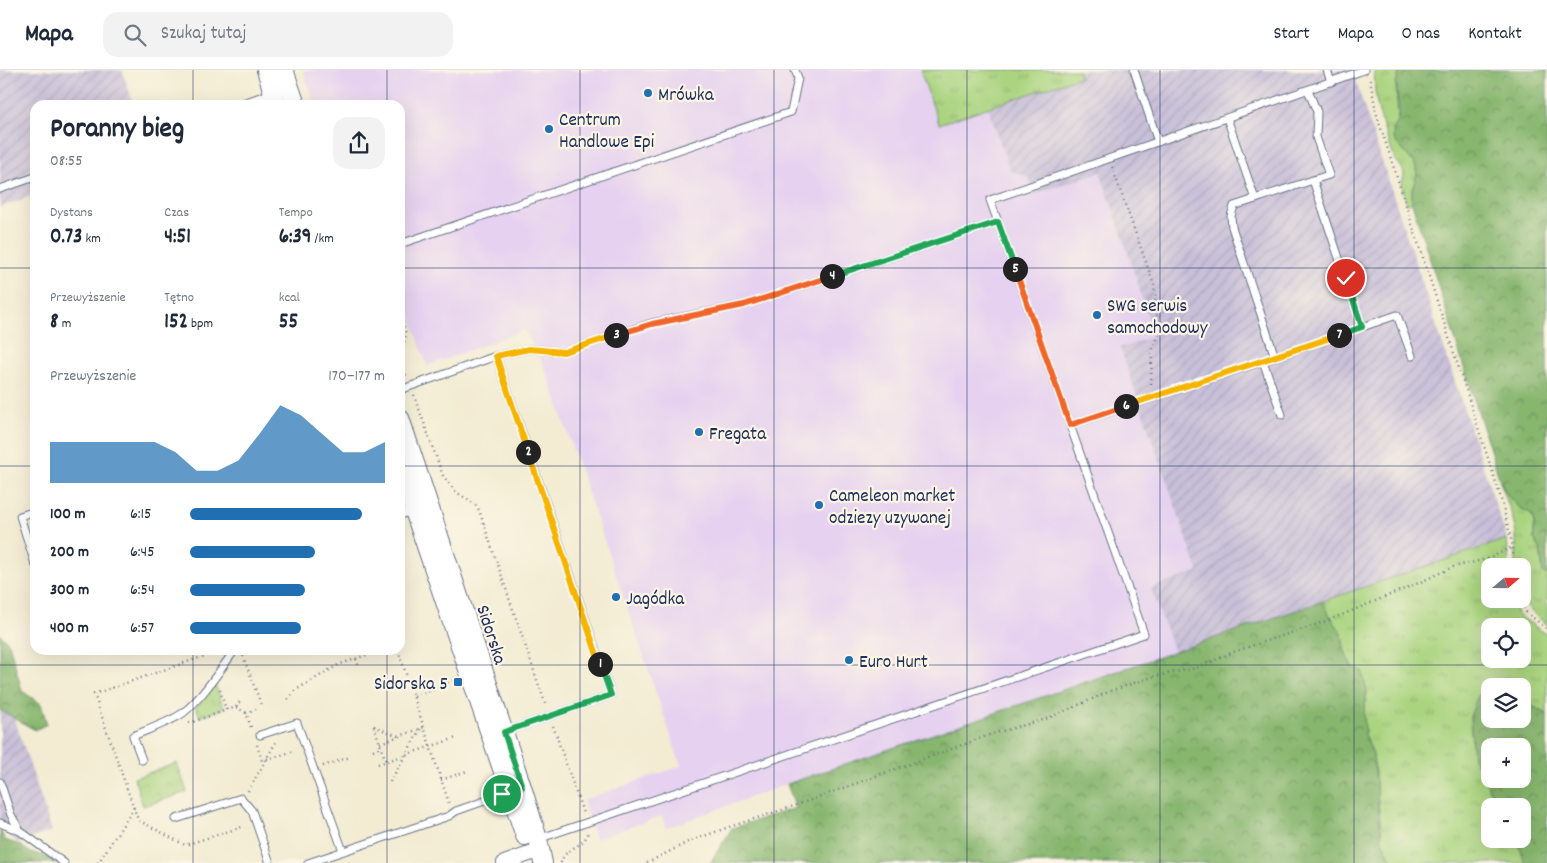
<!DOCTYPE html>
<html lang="pl">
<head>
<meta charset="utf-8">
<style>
	body { margin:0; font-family:Dekko,sans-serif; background:#f2f2f3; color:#1f2937; height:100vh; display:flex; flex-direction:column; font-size:19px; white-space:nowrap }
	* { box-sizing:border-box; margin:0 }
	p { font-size:16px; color:#747a83 }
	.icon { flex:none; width:28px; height:28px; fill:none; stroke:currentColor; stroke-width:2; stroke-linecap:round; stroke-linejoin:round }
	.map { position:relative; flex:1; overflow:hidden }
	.side { position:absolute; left:30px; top:30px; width:375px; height:555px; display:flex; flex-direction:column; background:#fff; border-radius:15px; box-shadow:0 5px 20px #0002 }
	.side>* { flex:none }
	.needle { width:32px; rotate:70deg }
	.fabs { position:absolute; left:1481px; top:488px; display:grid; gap:10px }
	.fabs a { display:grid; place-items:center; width:50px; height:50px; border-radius:10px; background:#fff; box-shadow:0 5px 20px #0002; font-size:25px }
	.pin { position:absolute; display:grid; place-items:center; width:42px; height:42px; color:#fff; margin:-21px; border:2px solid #fff; border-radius:50%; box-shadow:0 1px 5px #0007 }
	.km { position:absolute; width:25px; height:25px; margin:-12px; border-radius:50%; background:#222; color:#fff; font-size:14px; line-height:25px; text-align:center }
	.round { display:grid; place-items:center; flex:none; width:52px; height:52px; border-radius:15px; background:#f2f2f3 }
	.headline { display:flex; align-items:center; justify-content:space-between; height:85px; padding:0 20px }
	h1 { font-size:28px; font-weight:700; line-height:38px }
	.stats { display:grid; grid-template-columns:repeat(3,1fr); gap:8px; height:85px; padding:5px 20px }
	.stats div { display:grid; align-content:center }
	.stats b { font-size:21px; font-weight:700 }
	.stats small { font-size:14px; font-weight:400 }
	.stats p { font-size:14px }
	.chart { height:140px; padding:10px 20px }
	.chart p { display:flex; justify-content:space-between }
	.chart svg { width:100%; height:90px; margin-top:5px; fill:#1f6fb2; opacity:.7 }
	ul { padding:0 20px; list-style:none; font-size:16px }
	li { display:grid; grid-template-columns:80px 60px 1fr; align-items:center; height:38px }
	li i { height:12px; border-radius:6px; background:#1f6fb2 }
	header { display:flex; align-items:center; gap:30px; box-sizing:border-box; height:70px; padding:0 25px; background:#fff; border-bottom:1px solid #e0e1e3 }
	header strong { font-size:24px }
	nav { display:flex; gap:28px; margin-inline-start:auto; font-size:18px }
	.search { width:350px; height:45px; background:#f2f2f3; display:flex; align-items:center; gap:12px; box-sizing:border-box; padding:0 18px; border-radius:15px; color:#747a83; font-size:19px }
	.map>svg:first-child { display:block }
	.built { fill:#e6d2f0 }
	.industrial { fill:url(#industrial-furrows) }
	.grass { fill:url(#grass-tufts); stroke:#62826f; fill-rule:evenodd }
	.forest { fill:url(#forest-crowns); stroke:#517266; fill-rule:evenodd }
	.park { fill:url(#park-crowns); stroke:#62826f }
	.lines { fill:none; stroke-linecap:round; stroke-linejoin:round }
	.service-casing { stroke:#677187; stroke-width:9 }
	.minor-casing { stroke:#677187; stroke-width:16 }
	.tertiary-casing { stroke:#677187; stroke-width:20 }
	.path { stroke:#677187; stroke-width:2.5; stroke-dasharray:1 4; stroke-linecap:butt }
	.service { stroke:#fff; stroke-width:7 }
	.minor { stroke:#fff; stroke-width:14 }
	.tertiary { stroke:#fff; stroke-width:18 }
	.split-1-casing { stroke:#fff; stroke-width:10 }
	.split-2-casing { stroke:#fff; stroke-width:10 }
	.split-3-casing { stroke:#fff; stroke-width:10 }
	.split-4-casing { stroke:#fff; stroke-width:10 }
	.split-5-casing { stroke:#fff; stroke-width:10 }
	.split-6-casing { stroke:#fff; stroke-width:10 }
	.split-7-casing { stroke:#fff; stroke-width:10 }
	.split-8-casing { stroke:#fff; stroke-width:10 }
	.split-1 { stroke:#22a559; stroke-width:6 }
	.split-2 { stroke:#f5b400; stroke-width:6 }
	.split-3 { stroke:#f5b400; stroke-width:6 }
	.split-4 { stroke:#f0652b; stroke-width:6 }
	.split-5 { stroke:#22a559; stroke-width:6 }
	.split-6 { stroke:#f0652b; stroke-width:6 }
	.split-7 { stroke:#f5b400; stroke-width:6 }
	.split-8 { stroke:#22a559; stroke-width:6 }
	.grid { fill:none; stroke:#1b2f5e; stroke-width:1; stroke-opacity:0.55 }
	.poi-dot { fill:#1f6fb2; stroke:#fcf5e5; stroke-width:2 }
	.labels { text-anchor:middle; stroke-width:4.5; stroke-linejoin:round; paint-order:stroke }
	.poi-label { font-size:19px; fill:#1b2f5e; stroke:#fcf5e5; text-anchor:start }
	.street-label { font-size:19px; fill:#1b2f5e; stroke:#fcf5e5 }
</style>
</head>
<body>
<header>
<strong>Mapa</strong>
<div class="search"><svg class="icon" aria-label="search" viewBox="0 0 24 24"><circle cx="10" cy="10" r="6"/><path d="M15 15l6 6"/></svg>Szukaj tutaj</div>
<nav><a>Start</a><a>Mapa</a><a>O nas</a><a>Kontakt</a></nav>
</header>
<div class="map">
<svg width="1547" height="793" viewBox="0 0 1547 793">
	<defs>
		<pattern id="industrial-furrows" width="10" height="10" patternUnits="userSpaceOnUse" patternTransform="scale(1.25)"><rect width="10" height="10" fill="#c8bfd8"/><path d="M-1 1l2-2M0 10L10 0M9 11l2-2" fill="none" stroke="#aba4bc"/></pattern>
		<pattern id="grass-tufts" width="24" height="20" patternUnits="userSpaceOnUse" patternTransform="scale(1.25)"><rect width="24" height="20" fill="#aad480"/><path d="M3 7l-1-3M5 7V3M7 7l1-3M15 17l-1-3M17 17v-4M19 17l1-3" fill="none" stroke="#92b671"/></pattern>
		<pattern id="forest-crowns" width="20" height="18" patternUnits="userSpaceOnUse" patternTransform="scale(1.25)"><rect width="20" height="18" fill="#87b66e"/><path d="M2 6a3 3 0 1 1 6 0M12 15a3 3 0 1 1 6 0" fill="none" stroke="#6e945e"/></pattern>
		<pattern id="park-crowns" width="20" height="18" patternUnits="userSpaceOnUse" patternTransform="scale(1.25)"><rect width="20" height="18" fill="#aad480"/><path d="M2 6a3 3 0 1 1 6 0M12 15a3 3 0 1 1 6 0" fill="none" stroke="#92b671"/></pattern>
	</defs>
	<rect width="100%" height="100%" fill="#fcf5e5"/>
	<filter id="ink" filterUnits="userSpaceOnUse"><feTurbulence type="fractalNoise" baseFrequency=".02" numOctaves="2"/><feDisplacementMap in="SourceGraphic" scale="10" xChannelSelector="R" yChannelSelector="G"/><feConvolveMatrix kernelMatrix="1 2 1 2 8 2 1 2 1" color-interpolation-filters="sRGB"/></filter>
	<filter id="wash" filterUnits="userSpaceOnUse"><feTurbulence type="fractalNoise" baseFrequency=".0096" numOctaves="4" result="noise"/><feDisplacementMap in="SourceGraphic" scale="20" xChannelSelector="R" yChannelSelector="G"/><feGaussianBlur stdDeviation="1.12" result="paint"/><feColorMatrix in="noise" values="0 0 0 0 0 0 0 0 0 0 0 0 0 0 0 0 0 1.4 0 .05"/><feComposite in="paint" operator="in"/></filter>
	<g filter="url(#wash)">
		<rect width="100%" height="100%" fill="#f3ecd3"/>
		<polygon class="built" points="303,0 920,0 939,54 988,38 1010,101 1028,107 1035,124 1100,102 1128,183 1154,266 1120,278 1198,501 1151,518 1174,583 787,714 666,758 662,746 595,769 583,730 681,696 553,320 540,287 524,260 427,296 407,236 402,237 400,234 400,35 315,35"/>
		<g class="industrial">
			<polygon points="0,0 122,0 134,35 35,35 35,125 0,137"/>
			<polygon points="1078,0 1352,0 1507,469 1174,583 1151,518 1198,501 1120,278 1154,266 1128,183 1100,102 1035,124 1028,107 1010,101 988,38 1080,7"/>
			<polygon points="0,639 14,647 52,761 18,773 2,759 0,754"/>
		</g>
		<g class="grass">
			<polygon points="920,0 1078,0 1080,7 939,54"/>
			<path d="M1375,0H1400L1396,15L1398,52L1408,86L1415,94L1417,104L1412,120V133L1407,134C1406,128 1402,122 1402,115C1402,112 1404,107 1404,104C1403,97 1397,93 1394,87C1384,59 1372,31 1375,0Z"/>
			<path d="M1500,412C1509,428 1513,436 1531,443L1534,453V469L1540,478L1543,502L1547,505V555L1531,541L1522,529V496H1516V463L1512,445Z"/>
			<path d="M1507,469L1509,496H1490V529H1512L1517,544L1547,565V644L1523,631L1522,616H1490V622L1478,626L1470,647L1473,687L1498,736H1490V769H1517L1525,793H1393L1382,771L1373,685L1365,664L1364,643L1367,622L1351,596L1344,579L1342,564L1329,544L1323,531ZM1490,556H1522V589H1490Z"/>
			<polygon points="215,614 224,638 200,647 196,637"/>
		</g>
		<g class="forest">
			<path d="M1400,0H1547V505L1543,503L1540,478L1534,469V453L1532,444C1513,436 1509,429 1500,411L1412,133V120L1417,105L1415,94L1393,69V59L1398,52L1399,42L1396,15Z"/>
			<polygon points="1323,531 1329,544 1342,564 1344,579 1351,596 1362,601 1367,622 1364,643 1365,664 1373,685 1382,771 1393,793 710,793 732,758 796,738 787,714"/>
			<polygon points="0,564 9,573 22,621 41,634 47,654 35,660 0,640"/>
			<path d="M1490,622V649H1522L1523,631L1547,644V793H1525L1517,769H1522V736H1498L1473,687L1470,647L1478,626ZM1522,676V709H1490V676Z"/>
			<polygon points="0,760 5,770 20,775 32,784 34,783 53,789 57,793 0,793"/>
		</g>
		<polygon class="park" points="177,693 187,722 143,736 134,708"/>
	</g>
	<g filter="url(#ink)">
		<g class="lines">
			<g class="service-casing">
				<g id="service">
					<polyline points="1134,0 1158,72"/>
					<polyline points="1327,0 1331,12"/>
					<polyline points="1308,20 1317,42 1316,67 1329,105 1313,110"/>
					<polyline points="237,35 272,23"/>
					<polyline points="1227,48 1255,129"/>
					<polyline points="0,119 35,107"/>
					<polyline points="998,152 990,130 1364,0"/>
					<polyline points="400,174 791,42 798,8 795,0"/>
					<polyline points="496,286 529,279 564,282 652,253 744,235 998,152 1144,564 538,769"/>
					<polyline points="1275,287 1232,157 1231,146 1234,136 1313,110 1362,257"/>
					<polyline points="400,320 496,286 611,625 504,662"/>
					<polyline points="1282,345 1263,291 1397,245 1412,286"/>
					<polyline points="1070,355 1263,291"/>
					<polyline points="35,441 20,446 35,494"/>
					<polyline points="400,445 414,441"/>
					<polyline points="260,665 297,653 343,781"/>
					<path d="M142,690L133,666C149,659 168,653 183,643C202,628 220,600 235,580"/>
					<polyline points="0,712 11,745 20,761 64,793"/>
					<polyline points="176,749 241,728 252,741 270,793"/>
					<polyline points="0,753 20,761"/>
					<polyline points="308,793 449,746 456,741 510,722"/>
				</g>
			</g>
			<g class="minor-casing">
				<polyline id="minor" points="504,793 532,783"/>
			</g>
			<g class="tertiary-casing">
				<g id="tertiary">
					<polyline points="266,0 277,35"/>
					<polyline points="284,0 296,35"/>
					<polyline points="400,348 522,717 538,769 543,793"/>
					<polyline points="400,400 525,766"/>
				</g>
			</g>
			<g class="path">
				<polyline points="1370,10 1377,46 1500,425 1513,477 1513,496"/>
				<polyline points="1112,97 1154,215 1159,265 1152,280 1151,318"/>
				<polyline points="400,242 406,264 400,290 406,306"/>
				<polyline points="414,325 443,406 456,422 475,434 479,440 546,636"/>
				<polyline points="1518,529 1526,542 1547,559"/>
				<polyline points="222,580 94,624 138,750 185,775 245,756"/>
				<polyline points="398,580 449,733"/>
				<polyline points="243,586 262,637"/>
				<polyline points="356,589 359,597"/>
				<polyline points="438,616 455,610"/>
				<polyline points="220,620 226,640"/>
				<polyline points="414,626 439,618"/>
				<polyline points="288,629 294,621 338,595 381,580"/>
				<polyline points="236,637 241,630"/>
				<polyline points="246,643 256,639"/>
				<polyline points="189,653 236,637 246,643 252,660"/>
				<polyline points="374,656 386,692"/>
				<polyline points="374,656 398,666"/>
				<polyline points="553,656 583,743"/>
				<polyline points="380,673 425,657"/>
				<polyline points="257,675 263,694"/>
				<polyline points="373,680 381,677"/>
				<polyline points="267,689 295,681"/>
				<polyline points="378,694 456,668"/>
				<polyline points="323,696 350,687"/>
				<polyline points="441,710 467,701"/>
				<polyline points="390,712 421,658"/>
				<polyline points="248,721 276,672"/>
				<polyline points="98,793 134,738"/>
				<path d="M561,793C566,775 584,779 588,762"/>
				<polyline points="647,793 688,772 729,757 794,736 992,664 1046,649 1113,620 1152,607 1196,598 1236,581 1327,551 1414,515 1453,497 1487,489 1513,477"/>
			</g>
			<use href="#service" class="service"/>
			<use href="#minor" class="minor"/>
			<use href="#tertiary" class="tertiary"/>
		</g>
	</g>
	<g class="lines" filter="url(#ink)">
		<g class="split-1-casing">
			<polyline id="split-1" points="502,724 522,717 504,662 611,625 600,594"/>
		</g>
		<g class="split-2-casing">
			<polyline id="split-2" points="528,382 600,594"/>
		</g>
		<g class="split-3-casing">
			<polyline id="split-3" points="528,382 496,286 529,279 564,282 616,265"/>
		</g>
		<g class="split-4-casing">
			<polyline id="split-4" points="616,265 652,254 744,235 832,206"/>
		</g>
		<g class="split-5-casing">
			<polyline id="split-5" points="832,206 998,152 1015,199"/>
		</g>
		<g class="split-6-casing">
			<polyline id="split-6" points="1015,199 1070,355 1126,336"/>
		</g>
		<g class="split-7-casing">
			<polyline id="split-7" points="1126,336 1339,265"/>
		</g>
		<g class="split-8-casing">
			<polyline id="split-8" points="1339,265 1362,257 1346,208"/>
		</g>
		<use href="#split-1" class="split-1"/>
		<use href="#split-2" class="split-2"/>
		<use href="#split-3" class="split-3"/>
		<use href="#split-4" class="split-4"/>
		<use href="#split-5" class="split-5"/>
		<use href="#split-6" class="split-6"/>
		<use href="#split-7" class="split-7"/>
		<use href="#split-8" class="split-8"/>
	</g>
	<path class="grid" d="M193,0V35M387,0V35M580,0V793M774,0V793M967,0V793M1160,0V793M1354,0V793M0,198H35M400,198H1547M0,396H35M400,396H1547M193,580V793M387,580V793M0,595H1547"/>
	<g class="poi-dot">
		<circle cx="648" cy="23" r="5"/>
		<circle cx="549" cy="59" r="5"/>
		<circle cx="1097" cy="245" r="5"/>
		<circle cx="699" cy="362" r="5"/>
		<circle cx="819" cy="435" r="5"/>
		<circle cx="616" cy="527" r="5"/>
		<circle cx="849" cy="590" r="5"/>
		<rect x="453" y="607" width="10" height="10" rx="2.5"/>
	</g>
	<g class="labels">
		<g class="poi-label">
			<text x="658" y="30">Mrówka</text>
			<text x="559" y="55">Centrum<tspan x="559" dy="22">Handlowe Epi</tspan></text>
			<text x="1107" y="241">SWG serwis<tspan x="1107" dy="22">samochodowy</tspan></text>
			<text x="709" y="369">Fregata</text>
			<text x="829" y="431">Cameleon market<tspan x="829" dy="22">odziezy uzywanej</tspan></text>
			<text x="626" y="534">Jagódka</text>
			<text x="859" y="597">Euro Hurt</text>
			<text x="448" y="619" text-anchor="end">Sidorska 5</text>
		</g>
		<g class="street-label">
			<text transform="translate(493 564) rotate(72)" y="7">Sidorska</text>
		</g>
	</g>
</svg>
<div class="fabs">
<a><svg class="needle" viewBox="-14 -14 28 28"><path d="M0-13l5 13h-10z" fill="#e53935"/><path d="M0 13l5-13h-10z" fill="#747a83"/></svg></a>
<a><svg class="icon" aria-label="locate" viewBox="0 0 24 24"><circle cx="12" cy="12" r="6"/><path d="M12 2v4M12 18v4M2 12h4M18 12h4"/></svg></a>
<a><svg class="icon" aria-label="layers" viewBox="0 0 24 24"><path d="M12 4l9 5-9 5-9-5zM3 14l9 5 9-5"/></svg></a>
<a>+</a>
<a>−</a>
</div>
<div class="pin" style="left:502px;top:724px;background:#1e9e55"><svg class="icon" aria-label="arrive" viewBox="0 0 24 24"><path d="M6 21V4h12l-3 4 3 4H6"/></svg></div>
<div class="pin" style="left:1346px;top:208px;background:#d93025"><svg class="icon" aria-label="check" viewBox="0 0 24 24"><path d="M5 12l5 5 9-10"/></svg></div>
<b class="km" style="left:600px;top:594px">1</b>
<b class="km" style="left:528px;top:382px">2</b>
<b class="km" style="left:616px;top:265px">3</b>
<b class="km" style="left:832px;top:206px">4</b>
<b class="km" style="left:1015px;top:199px">5</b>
<b class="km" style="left:1126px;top:336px">6</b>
<b class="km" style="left:1339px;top:265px">7</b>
<section class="side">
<div class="headline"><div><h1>Poranny bieg</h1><p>08:55</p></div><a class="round"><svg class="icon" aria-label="share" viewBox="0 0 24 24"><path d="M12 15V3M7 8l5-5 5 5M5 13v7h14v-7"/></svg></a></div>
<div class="stats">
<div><p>Dystans</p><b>0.73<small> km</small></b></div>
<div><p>Czas</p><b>4:51</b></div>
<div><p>Tempo</p><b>6:39<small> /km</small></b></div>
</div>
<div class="stats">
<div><p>Przewyższenie</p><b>8<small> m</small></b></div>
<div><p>Tętno</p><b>152<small> bpm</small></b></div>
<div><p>kcal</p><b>55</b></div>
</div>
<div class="chart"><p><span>Przewyższenie</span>170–177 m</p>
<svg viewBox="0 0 160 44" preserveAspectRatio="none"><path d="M0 44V24L10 24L20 24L30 24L40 24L50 24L60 29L70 38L80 38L90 33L100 20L110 6L120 11L130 20L140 29L150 29L160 24V44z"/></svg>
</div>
<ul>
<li><b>100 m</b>6:15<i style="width:88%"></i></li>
<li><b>200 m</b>6:45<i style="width:64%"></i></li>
<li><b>300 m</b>6:54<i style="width:59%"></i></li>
<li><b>400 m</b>6:57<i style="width:57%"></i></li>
</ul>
</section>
</div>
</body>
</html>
